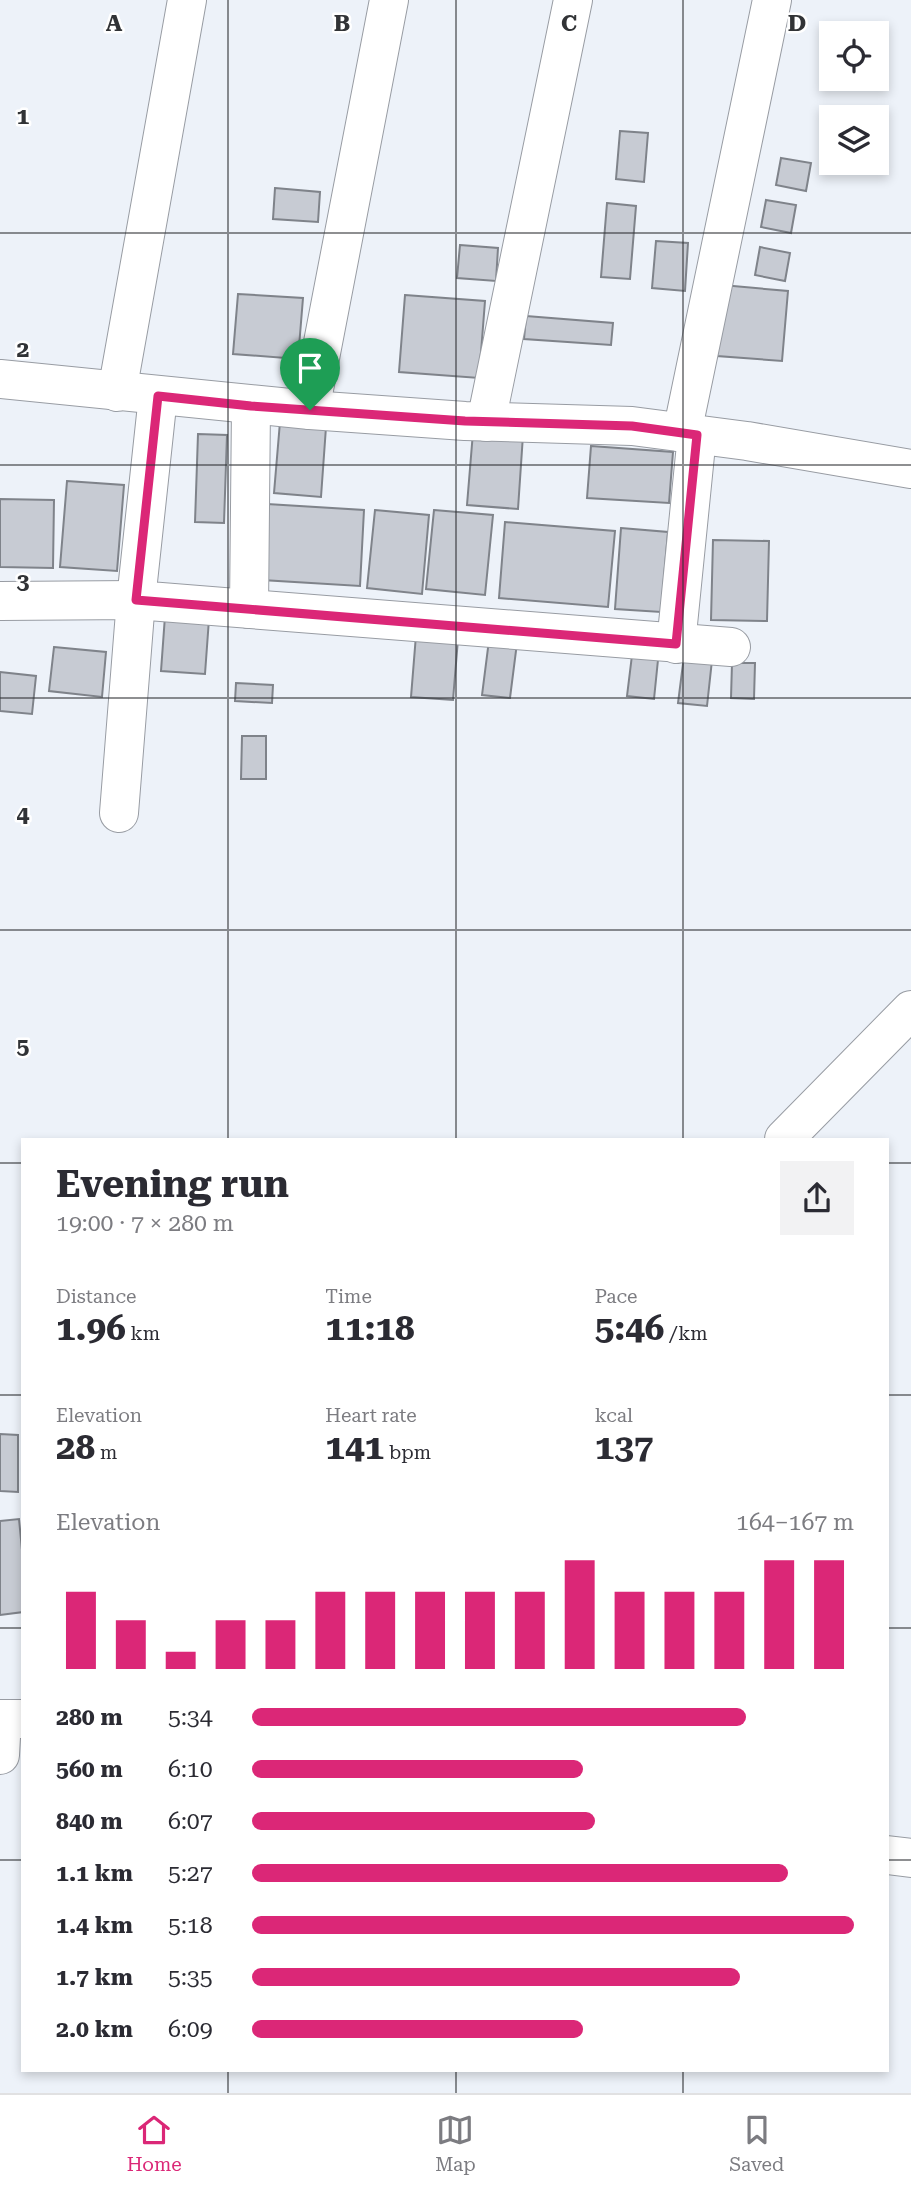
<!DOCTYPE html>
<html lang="en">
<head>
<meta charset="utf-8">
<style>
	body { margin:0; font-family:"Roboto Serif",serif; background:#f2f2f3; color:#2b2b33; height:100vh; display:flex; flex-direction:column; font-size:26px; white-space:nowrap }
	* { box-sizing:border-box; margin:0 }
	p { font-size:23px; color:#7c7c81 }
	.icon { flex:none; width:38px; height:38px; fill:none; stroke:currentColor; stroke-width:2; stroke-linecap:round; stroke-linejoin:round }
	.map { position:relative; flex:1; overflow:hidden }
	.panel { position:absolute; left:21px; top:1138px; width:868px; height:934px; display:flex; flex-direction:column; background:#fff; border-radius:0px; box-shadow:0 4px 10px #0003 }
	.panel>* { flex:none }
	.controls { position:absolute; left:819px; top:21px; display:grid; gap:14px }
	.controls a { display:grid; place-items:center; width:70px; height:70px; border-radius:0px; background:#fff; box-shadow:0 4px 10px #0003; font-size:35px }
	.pin { position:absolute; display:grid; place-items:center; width:60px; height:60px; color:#fff; margin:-72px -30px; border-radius:50% 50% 50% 0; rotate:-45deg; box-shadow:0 0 7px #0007 }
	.pin .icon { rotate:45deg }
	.round { display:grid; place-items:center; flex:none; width:74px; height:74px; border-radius:0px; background:#f2f2f3 }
	.summary { display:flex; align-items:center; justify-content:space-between; height:119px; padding:0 35px }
	h1 { font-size:38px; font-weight:700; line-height:52px }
	.metrics { display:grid; grid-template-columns:repeat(3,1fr); gap:10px; height:119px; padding:7px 35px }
	.metrics div { display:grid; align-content:center }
	.metrics b { font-size:35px; font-weight:700 }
	.metrics small { font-size:19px; font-weight:400 }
	.metrics p { font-size:19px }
	.chart { height:196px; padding:14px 35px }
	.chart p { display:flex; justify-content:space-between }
	.chart svg { width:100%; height:126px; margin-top:7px; stroke:#db2777; stroke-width:6 }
	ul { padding:0 35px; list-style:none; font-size:23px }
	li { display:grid; grid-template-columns:112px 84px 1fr; align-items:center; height:52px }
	li i { height:18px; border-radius:9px; background:#db2777 }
	.tabs { display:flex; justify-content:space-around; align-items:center; height:98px; border-top:2px solid #e1e1e2; background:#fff; font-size:19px; color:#7c7c81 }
	.tabs a { display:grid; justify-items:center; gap:4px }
	.tabs .selected { color:#db2777 }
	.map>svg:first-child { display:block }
	.building { fill:#c7cbd3; stroke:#7f838a; stroke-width:2 }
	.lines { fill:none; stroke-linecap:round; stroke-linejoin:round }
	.minor-casing { stroke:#989ca3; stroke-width:40 }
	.tertiary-casing { stroke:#989ca3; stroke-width:40 }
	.minor { stroke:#fff; stroke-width:38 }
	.tertiary { stroke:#fff; stroke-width:38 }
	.route-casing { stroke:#fff; stroke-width:14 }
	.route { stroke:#db2777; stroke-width:9 }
	.grid { fill:none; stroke:#313336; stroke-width:2; stroke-opacity:0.55 }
	.grid-label { font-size:23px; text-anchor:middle; font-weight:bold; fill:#313336; stroke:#fff; stroke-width:5; stroke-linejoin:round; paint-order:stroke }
</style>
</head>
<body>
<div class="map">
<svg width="911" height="2093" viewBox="0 0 911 2093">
	<rect width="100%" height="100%" fill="#edf2f9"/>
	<g class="building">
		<polygon points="620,131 648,133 644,182 616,179"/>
		<polygon points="781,158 811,163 806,191 776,185"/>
		<polygon points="275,188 320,192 318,222 273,219"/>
		<polygon points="766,200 796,205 791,233 761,227"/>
		<polygon points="607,203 636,206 630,279 601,277"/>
		<polygon points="656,241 688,243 685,291 652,288"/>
		<polygon points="460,245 498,248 496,281 457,278"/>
		<polygon points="760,247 790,253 785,281 755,275"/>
		<polygon points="722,285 788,291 782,361 717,356"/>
		<polygon points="238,294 303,298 298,359 233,354"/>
		<polygon points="405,295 485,301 479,378 399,372"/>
		<polygon points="526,316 613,323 611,345 524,339"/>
		<polygon points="281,410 327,413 321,497 274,493"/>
		<polygon points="473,432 523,435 518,509 467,505"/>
		<polygon points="198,434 227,435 224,523 195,522"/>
		<polygon points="591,446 673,452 669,503 587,498"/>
		<polygon points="67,481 124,485 117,571 60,567"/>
		<polygon points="0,499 54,500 53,568 0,567"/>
		<polygon points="267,504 364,510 360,586 262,580"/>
		<polygon points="375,510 429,515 422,594 367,588"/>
		<polygon points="434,510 493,515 485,595 426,589"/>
		<polygon points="505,522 615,531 608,607 499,598"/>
		<polygon points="621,528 668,532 661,612 615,609"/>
		<polygon points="713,540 769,541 767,621 711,620"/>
		<polygon points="165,616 209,619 205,674 161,671"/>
		<polygon points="416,635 458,639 453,700 411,697"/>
		<polygon points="489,640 517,643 510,698 482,695"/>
		<polygon points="54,647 106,652 102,697 49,691"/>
		<polygon points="633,647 659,650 654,699 627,696"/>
		<polygon points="684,656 712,660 707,706 678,703"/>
		<polygon points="732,663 755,663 754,699 731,698"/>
		<polygon points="0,672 36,676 32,714 0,711"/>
		<polygon points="236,683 273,685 272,703 235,701"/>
		<polygon points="242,736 266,736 266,779 241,779"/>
		<polygon points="0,1434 18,1435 18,1492 0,1491"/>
		<polygon points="19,1519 23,1560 23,1612 0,1615 0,1521"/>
	</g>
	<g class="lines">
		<g class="minor-casing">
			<g id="minor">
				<polyline points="0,379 310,410 465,421 632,426 747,441 911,469"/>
				<polyline points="117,392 187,0"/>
				<polyline points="158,396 136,600 731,647"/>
				<polyline points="310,410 389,0"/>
				<polyline points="486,422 573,0"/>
				<polyline points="682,433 772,0"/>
				<polyline points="0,601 136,600 119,813"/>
				<polyline points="249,609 251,406"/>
				<polyline points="676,644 697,435"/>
				<polyline points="0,1755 2,1719"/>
			</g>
		</g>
		<g class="tertiary-casing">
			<g id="tertiary">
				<polyline points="784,1139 911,1010"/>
				<polyline points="0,1719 23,1719"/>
				<polyline points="887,1855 911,1858"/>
			</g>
		</g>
		<use href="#minor" class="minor"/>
		<use href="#tertiary" class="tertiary"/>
	</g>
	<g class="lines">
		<g class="route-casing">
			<polygon id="route" points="158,396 251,406 465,421 632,426 697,435 676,644 136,600"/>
		</g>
		<use href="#route" class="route"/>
	</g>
	<path class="grid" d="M228,0V1139M456,0V1139M683,0V1139M0,233H911M0,465H911M0,698H911M0,930H911M0,1163H23M887,1163H911M0,1395H23M887,1395H911M0,1628H23M887,1628H911M0,1860H23M887,1860H911M228,2070V2093M456,2070V2093M683,2070V2093"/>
	<g class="grid-label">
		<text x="114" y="31">A</text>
		<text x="342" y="31">B</text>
		<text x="569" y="31">C</text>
		<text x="797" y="31">D</text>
		<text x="23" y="124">1</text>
		<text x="23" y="357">2</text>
		<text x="23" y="589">3</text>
		<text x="23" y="822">4</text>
		<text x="23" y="1054">5</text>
	</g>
</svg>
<div class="controls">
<a><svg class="icon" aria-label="locate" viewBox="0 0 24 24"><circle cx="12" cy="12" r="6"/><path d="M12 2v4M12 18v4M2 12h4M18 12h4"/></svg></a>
<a><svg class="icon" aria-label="layers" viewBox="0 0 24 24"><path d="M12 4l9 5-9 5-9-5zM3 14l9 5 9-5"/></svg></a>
</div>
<div class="pin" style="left:310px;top:410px;background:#1e9e55"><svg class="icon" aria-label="arrive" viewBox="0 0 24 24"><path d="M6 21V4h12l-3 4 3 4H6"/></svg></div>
<section class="panel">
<div class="summary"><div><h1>Evening run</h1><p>19:00 · 7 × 280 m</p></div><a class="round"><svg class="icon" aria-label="share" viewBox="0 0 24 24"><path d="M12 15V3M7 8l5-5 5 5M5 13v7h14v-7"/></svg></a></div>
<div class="metrics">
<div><p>Distance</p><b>1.96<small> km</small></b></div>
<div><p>Time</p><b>11:18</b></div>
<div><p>Pace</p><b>5:46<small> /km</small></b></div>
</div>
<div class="metrics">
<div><p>Elevation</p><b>28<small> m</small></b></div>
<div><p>Heart rate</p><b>141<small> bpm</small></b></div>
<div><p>kcal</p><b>137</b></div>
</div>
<div class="chart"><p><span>Elevation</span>164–167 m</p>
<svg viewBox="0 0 160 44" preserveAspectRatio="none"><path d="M5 44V17M15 44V27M25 44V38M35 44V27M45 44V27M55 44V17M65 44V17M75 44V17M85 44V17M95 44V17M105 44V6M115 44V17M125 44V17M135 44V17M145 44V6M155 44V6"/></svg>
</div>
<ul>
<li><b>280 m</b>5:34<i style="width:82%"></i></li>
<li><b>560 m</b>6:10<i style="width:55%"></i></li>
<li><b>840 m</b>6:07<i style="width:57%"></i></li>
<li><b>1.1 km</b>5:27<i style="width:89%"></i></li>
<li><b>1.4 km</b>5:18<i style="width:100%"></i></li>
<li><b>1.7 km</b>5:35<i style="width:81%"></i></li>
<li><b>2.0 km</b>6:09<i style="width:55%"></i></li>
</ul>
</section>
</div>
<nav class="tabs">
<a class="selected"><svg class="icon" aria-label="home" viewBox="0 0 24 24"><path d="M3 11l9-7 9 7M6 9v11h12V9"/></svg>Home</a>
<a><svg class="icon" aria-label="map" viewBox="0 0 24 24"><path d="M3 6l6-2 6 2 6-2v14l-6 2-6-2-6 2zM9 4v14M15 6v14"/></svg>Map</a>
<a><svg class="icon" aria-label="saved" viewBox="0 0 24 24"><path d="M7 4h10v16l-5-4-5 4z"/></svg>Saved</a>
</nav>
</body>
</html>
